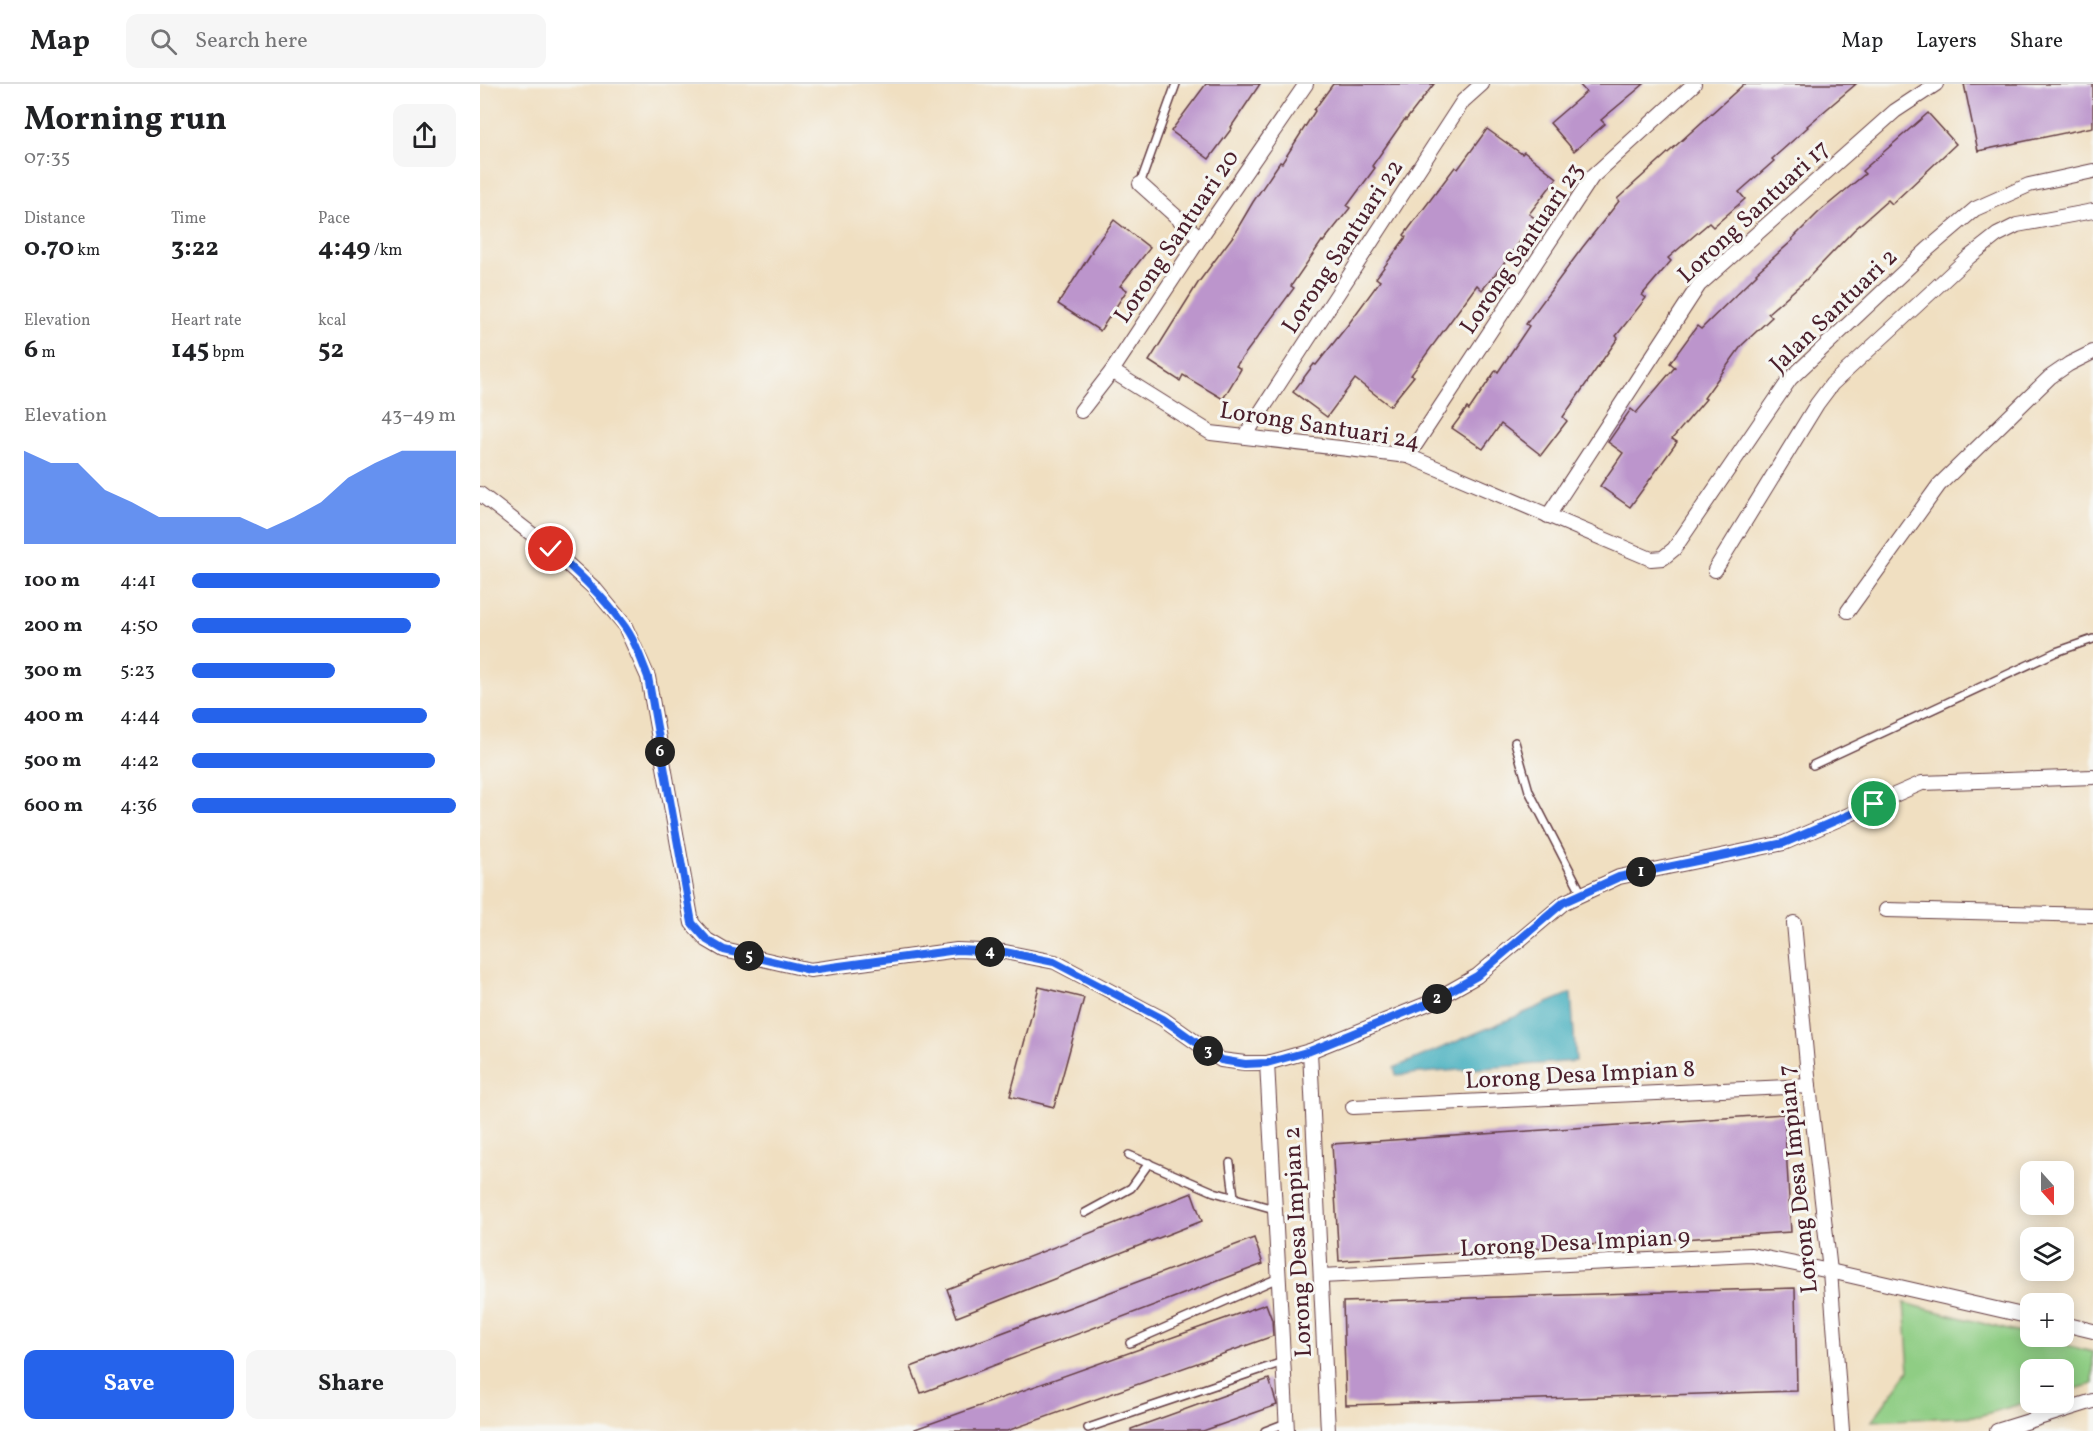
<!DOCTYPE html>
<html lang="en">
<head>
<meta charset="utf-8">
<style>
	body { margin:0; font-family:Vollkorn,serif; background:#f6f6f6; color:#202124; height:100vh; display:flex; flex-direction:column; font-size:22px; white-space:nowrap }
	* { box-sizing:border-box; margin:0 }
	p { font-size:20px; color:#757577 }
	.icon { flex:none; width:33px; height:33px; fill:none; stroke:currentColor; stroke-width:2; stroke-linecap:round; stroke-linejoin:round }
	.map { position:relative; flex:1; overflow:hidden }
	.side { display:flex; flex-direction:column; background:#fff; width:480px }
	.side>* { flex:none }
	.needle { width:39px; rotate:159deg }
	.fabs { position:absolute; left:1540px; top:1077px; display:grid; gap:12px }
	.fabs a { display:grid; place-items:center; width:54px; height:54px; border-radius:12px; background:#fff; box-shadow:0 3px 15px #0003; font-size:30px }
	.pin { position:absolute; display:grid; place-items:center; width:51px; height:51px; color:#fff; margin:-26px; border:3px solid #fff; border-radius:50%; box-shadow:0 2px 6px #0007 }
	.km { position:absolute; width:30px; height:30px; margin:-15px; border-radius:50%; background:#222; color:#fff; font-size:16px; line-height:30px; text-align:center }
	.round { display:grid; place-items:center; flex:none; width:63px; height:63px; border-radius:12px; background:#f6f6f6 }
	.head { display:flex; align-items:center; justify-content:space-between; height:102px; padding:0 24px }
	h1 { font-size:33px; font-weight:700; line-height:45px }
	.figures { display:grid; grid-template-columns:repeat(3,1fr); gap:9px; height:102px; padding:6px 24px }
	.figures div { display:grid; align-content:center }
	.figures b { font-size:26px; font-weight:700 }
	.figures small { font-size:16px; font-weight:400 }
	.figures p { font-size:16px }
	.chart { height:168px; padding:12px 24px }
	.chart p { display:flex; justify-content:space-between }
	.chart svg { width:100%; height:108px; margin-top:6px; fill:#2563eb; opacity:.7 }
	.primary-button { display:flex; gap:12px; margin-top:auto; padding:12px 24px }
	.primary-button a { flex:1; height:69px; border-radius:12px; background:#2563eb; color:#fff; font-size:24px; font-weight:700; line-height:69px; text-align:center }
	.primary-button a+a { background:#f6f6f6; color:#202124 }
	ul { padding:0 24px; list-style:none; font-size:20px }
	li { display:grid; grid-template-columns:96px 72px 1fr; align-items:center; height:45px }
	li i { height:15px; border-radius:8px; background:#2563eb }
	header { display:flex; align-items:center; gap:36px; box-sizing:border-box; height:84px; padding:0 30px; background:#fff; border-bottom:2px solid #e0e0e0 }
	header strong { font-size:28px }
	nav { display:flex; gap:33px; margin-inline-start:auto; font-size:21px }
	.search { width:420px; height:54px; background:#f6f6f6; display:flex; align-items:center; gap:15px; box-sizing:border-box; padding:0 21px; border-radius:12px; color:#757577; font-size:22px }
	main { display:flex; flex:1; min-height:0 }
	.map>svg:first-child { display:block }
	.green { fill:#8fcd84; stroke:#6c7658; stroke-width:1.5 }
	.water { fill:#3fadbd; stroke:#446674; stroke-width:1.5 }
	.building { fill:#bc95cc }
	.lines { fill:none; stroke-linecap:round; stroke-linejoin:round }
	.service-casing { stroke:#633c42; stroke-width:10 }
	.minor-casing { stroke:#633c42; stroke-width:16 }
	.service { stroke:#fff; stroke-width:7 }
	.minor { stroke:#fff; stroke-width:14 }
	.route-casing { stroke:#fff; stroke-width:12 }
	.route { stroke:#2563eb; stroke-width:8 }
	.labels { text-anchor:middle; stroke-width:6; stroke-linejoin:round; paint-order:stroke }
	.street-label { font-size:24px; fill:#4a1f2b; stroke:#f6f6f2 }
</style>
</head>
<body>
<header>
<strong>Map</strong>
<div class="search"><svg class="icon" aria-label="search" viewBox="0 0 24 24"><circle cx="10" cy="10" r="6"/><path d="M15 15l6 6"/></svg>Search here</div>
<nav><a>Map</a><a>Layers</a><a>Share</a></nav>
</header>
<main>
<section class="side">
<div class="head"><div><h1>Morning run</h1><p>07:35</p></div><a class="round"><svg class="icon" aria-label="share" viewBox="0 0 24 24"><path d="M12 15V3M7 8l5-5 5 5M5 13v7h14v-7"/></svg></a></div>
<div class="figures">
<div><p>Distance</p><b>0.70<small> km</small></b></div>
<div><p>Time</p><b>3:22</b></div>
<div><p>Pace</p><b>4:49<small> /km</small></b></div>
</div>
<div class="figures">
<div><p>Elevation</p><b>6<small> m</small></b></div>
<div><p>Heart rate</p><b>145<small> bpm</small></b></div>
<div><p>kcal</p><b>52</b></div>
</div>
<div class="chart"><p><span>Elevation</span>43–49 m</p>
<svg viewBox="0 0 160 44" preserveAspectRatio="none"><path d="M0 44V6L10 11L20 11L30 22L40 27L50 33L60 33L70 33L80 33L90 38L100 33L110 27L120 17L130 11L140 6L150 6L160 6V44z"/></svg>
</div>
<ul>
<li><b>100 m</b>4:41<i style="width:94%"></i></li>
<li><b>200 m</b>4:50<i style="width:83%"></i></li>
<li><b>300 m</b>5:23<i style="width:54%"></i></li>
<li><b>400 m</b>4:44<i style="width:89%"></i></li>
<li><b>500 m</b>4:42<i style="width:92%"></i></li>
<li><b>600 m</b>4:36<i style="width:100%"></i></li>
</ul>
<div class="primary-button"><a>Save</a><a>Share</a></div>
</section>
<div class="map">
<svg width="1613" height="1347" viewBox="0 0 1613 1347">
	<rect width="100%" height="100%" fill="#f6f6f2"/>
	<filter id="ink" filterUnits="userSpaceOnUse"><feTurbulence type="fractalNoise" baseFrequency=".0167" numOctaves="2"/><feDisplacementMap in="SourceGraphic" scale="12" xChannelSelector="R" yChannelSelector="G"/><feConvolveMatrix kernelMatrix="1 2 1 2 8 2 1 2 1" color-interpolation-filters="sRGB"/></filter>
	<filter id="wash" filterUnits="userSpaceOnUse"><feTurbulence type="fractalNoise" baseFrequency=".008" numOctaves="4" result="noise"/><feDisplacementMap in="SourceGraphic" scale="24" xChannelSelector="R" yChannelSelector="G"/><feGaussianBlur stdDeviation="1.35" result="paint"/><feColorMatrix in="noise" values="0 0 0 0 0 0 0 0 0 0 0 0 0 0 0 0 0 1.4 0 .05"/><feComposite in="paint" operator="in"/></filter>
	<g filter="url(#wash)">
		<rect width="100%" height="100%" fill="#f0dfc1"/>
		<polygon class="green" points="1424,1219 1613,1268 1613,1300 1584,1308 1584,1286 1551,1286 1551,1317 1499,1332 1392,1337 1429,1286"/>
		<polygon class="water" points="1091,909 1096,977 916,991 914,984"/>
		<g id="blocks">
			<g class="building">
				<polygon points="726,0 780,0 751,43 752,44 729,75 691,47"/>
				<polygon points="853,0 954,0 926,36 925,35 892,82 895,84 867,122 870,124 843,158 842,157 811,202 814,204 756,282 761,285 743,315 703,291 700,297 669,277 718,199 753,152 773,118 800,78 802,79 835,27 834,26"/>
				<polygon points="1099,0 1164,0 1121,36 1125,40 1094,67 1070,39 1106,8"/>
				<polygon points="1264,0 1376,0 1327,42 1328,43 1292,75 1294,77 1259,108 1265,115 1233,143 1229,139 1188,174 1191,177 1162,211 1166,214 1136,252 1138,254 1083,333 1087,337 1061,371 1021,340 1003,365 972,344 987,324 989,326 1016,286 1018,288 1049,242 1046,240 1102,164 1139,117 1137,115"/>
				<polygon points="1484,0 1613,0 1613,43 1498,67"/>
				<polygon points="1448,29 1476,60 1412,120 1408,116 1374,146 1327,195 1288,229 1292,233 1262,261 1224,314 1226,315 1192,355 1197,358 1150,423 1120,402 1143,369 1128,358 1151,325 1156,329 1195,283 1190,279 1217,242 1221,245 1277,190 1276,189 1313,156 1312,155 1339,128 1385,90 1382,87"/>
				<polygon points="1007,45 1042,70 1044,68 1077,94 1049,130 1056,135 1026,177 1002,206 997,201 931,291 934,292 910,322 875,295 847,333 813,308 834,280 836,281 867,242 900,197 896,194 926,153 924,151 975,83 978,85"/>
				<polygon points="634,136 670,164 640,202 647,206 620,247 578,220 612,168 611,167"/>
				<polygon points="559,903 604,914 574,1023 530,1012"/>
				<polygon points="1304,1030 1311,1148 859,1177 852,1060"/>
				<polygon points="712,1109 722,1137 477,1233 467,1205"/>
				<polygon points="774,1154 783,1180 441,1309 431,1283"/>
				<polygon points="1315,1204 1317,1307 866,1321 863,1218"/>
				<polygon points="786,1220 792,1236 793,1252 527,1347 435,1347 435,1345"/>
				<polygon points="789,1295 797,1321 723,1347 651,1347 651,1345"/>
			</g>
		</g>
	</g>
	<g filter="url(#ink)">
		<use href="#blocks" fill-opacity="0" stroke="#633c42" stroke-width="1.5"/>
		<g class="lines">
			<g class="service-casing">
				<g id="service">
					<polyline points="660,100 696,0"/>
					<polyline points="1035,658 1049,707 1102,810"/>
					<polyline points="1333,681 1576,568 1613,555"/>
					<polyline points="649,1071 734,1108 794,1125"/>
					<polyline points="750,1079 754,1113"/>
					<polyline points="605,1129 651,1104 669,1079"/>
					<polyline points="650,1259 798,1194"/>
					<polyline points="608,1344 803,1278"/>
					<polyline points="785,1347 806,1339"/>
				</g>
			</g>
			<g class="minor-casing">
				<g id="minor">
					<polyline points="660,100 720,154"/>
					<polyline points="632,287 731,349 928,372 1171,475 1183,474 1194,465 1310,295 1448,165 1495,125 1549,101 1613,87"/>
					<polyline points="601,327 632,287 720,154 826,0"/>
					<polyline points="765,352 983,17 1002,0"/>
					<polyline points="928,372 1112,93 1214,0"/>
					<polyline points="0,410 71,465 115,505 144,540 168,593 212,839 227,856 244,866 330,886 477,866 525,868 575,878 683,935 741,976 765,979 787,979 830,967 949,919 997,892 1085,818 1139,793 1304,759 1442,699 1613,693"/>
					<polyline points="1068,432 1219,201 1415,27 1456,0"/>
					<polyline points="1235,486 1337,320 1352,300 1489,173 1517,151 1537,141 1613,127"/>
					<polyline points="1368,527 1459,401 1570,293 1589,280 1613,268"/>
					<polyline points="1406,826 1613,831"/>
					<polyline points="1314,839 1329,1002 1350,1187 1362,1347"/>
					<polyline points="830,967 848,1347"/>
					<polyline points="787,979 807,1347"/>
					<polyline points="873,1023 1329,1002"/>
					<polyline points="841,1192 1271,1171 1350,1187 1551,1233"/>
					<polyline points="1584,1240 1613,1247"/>
					<polyline points="1517,1347 1613,1317"/>
				</g>
			</g>
			<use href="#service" class="service"/>
			<use href="#minor" class="minor"/>
		</g>
	</g>
	<g class="lines" filter="url(#ink)">
		<g class="route-casing">
			<path id="route" d="M71,465C97,488 122,511 142,539C154,554 161,575 168,593L212,839L227,856L244,866L330,886L477,866L525,868L574,878L683,935L741,976L765,980L787,979L830,967L949,919L997,892L1084,818L1139,793L1304,759L1394,720"/>
		</g>
		<use href="#route" class="route"/>
	</g>
	<g class="labels">
		<g class="street-label">
			<text transform="translate(1273 127) rotate(-43)" y="8">Lorong Santuari 17</text>
			<text transform="translate(696 152) rotate(-56)" y="8">Lorong Santuari 20</text>
			<text transform="translate(862 162) rotate(-57)" y="8">Lorong Santuari 22</text>
			<text transform="translate(1041 164) rotate(-56)" y="8">Lorong Santuari 23</text>
			<text transform="translate(1353 226) rotate(-44)" y="8">Jalan Santuari 2</text>
			<text transform="translate(840 341) rotate(9)" y="8">Lorong Santuari 24</text>
			<text transform="translate(1100 990) rotate(-3)" y="8">Lorong Desa Impian 8</text>
			<text transform="translate(1317 1095) rotate(-96)" y="8">Lorong Desa Impian 7</text>
			<text transform="translate(817 1158) rotate(-93)" y="8">Lorong Desa Impian 2</text>
			<text transform="translate(1095 1158) rotate(-3)" y="8">Lorong Desa Impian 9</text>
		</g>
	</g>
</svg>
<div class="fabs">
<a><svg class="needle" viewBox="-14 -14 28 28"><path d="M0-13l5 13h-10z" fill="#e53935"/><path d="M0 13l5-13h-10z" fill="#757577"/></svg></a>
<a><svg class="icon" aria-label="layers" viewBox="0 0 24 24"><path d="M12 4l9 5-9 5-9-5zM3 14l9 5 9-5"/></svg></a>
<a>+</a>
<a>−</a>
</div>
<div class="pin" style="left:1394px;top:720px;background:#1e9e55"><svg class="icon" aria-label="arrive" viewBox="0 0 24 24"><path d="M6 21V4h12l-3 4 3 4H6"/></svg></div>
<div class="pin" style="left:71px;top:465px;background:#d93025"><svg class="icon" aria-label="check" viewBox="0 0 24 24"><path d="M5 12l5 5 9-10"/></svg></div>
<b class="km" style="left:1161px;top:788px">1</b>
<b class="km" style="left:957px;top:915px">2</b>
<b class="km" style="left:728px;top:967px">3</b>
<b class="km" style="left:510px;top:868px">4</b>
<b class="km" style="left:269px;top:872px">5</b>
<b class="km" style="left:180px;top:668px">6</b>
</div>
</main>
</body>
</html>
